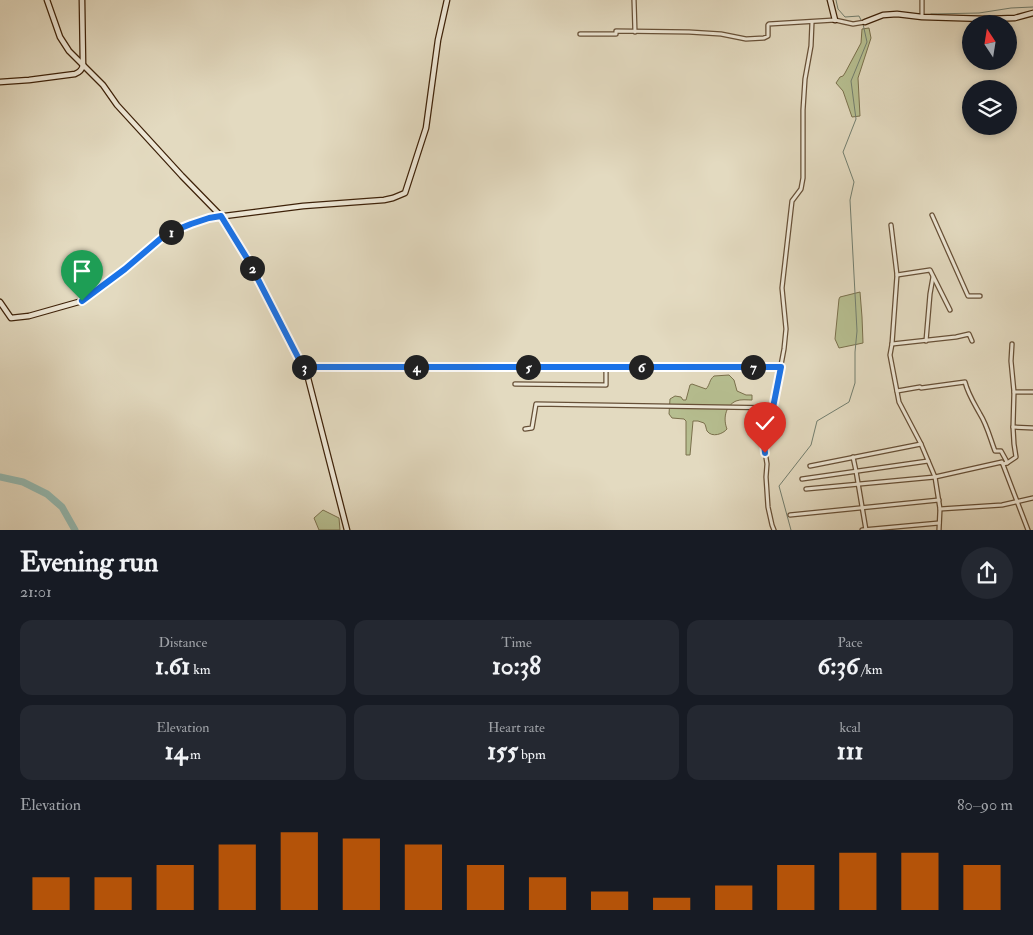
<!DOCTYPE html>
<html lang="en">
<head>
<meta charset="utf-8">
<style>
	body { margin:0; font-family:"IM FELL Double Pica",serif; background:#242831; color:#f1f3f6; height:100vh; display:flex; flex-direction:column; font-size:19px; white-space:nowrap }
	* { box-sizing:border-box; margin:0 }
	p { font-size:16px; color:#9ea1a6 }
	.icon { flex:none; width:28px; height:28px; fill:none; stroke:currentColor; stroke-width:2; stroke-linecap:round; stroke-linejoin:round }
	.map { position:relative; height:530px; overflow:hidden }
	.drawer { display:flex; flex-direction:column; background:#171b24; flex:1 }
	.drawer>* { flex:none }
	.needle { width:32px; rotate:348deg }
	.tools { position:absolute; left:962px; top:15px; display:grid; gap:10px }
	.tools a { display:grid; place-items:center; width:55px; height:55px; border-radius:50%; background:#171b24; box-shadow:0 2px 8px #0003; font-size:25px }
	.pin { position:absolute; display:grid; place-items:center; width:42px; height:42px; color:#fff; margin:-51px -21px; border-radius:50% 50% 50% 0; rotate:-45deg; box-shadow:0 0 5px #0007 }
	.pin .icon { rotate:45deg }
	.km { position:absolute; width:25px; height:25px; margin:-12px; border-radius:50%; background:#222; color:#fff; font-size:14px; line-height:25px; text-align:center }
	.round { display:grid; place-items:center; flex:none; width:52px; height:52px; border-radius:26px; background:#242831 }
	.summary { display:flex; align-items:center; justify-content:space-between; height:85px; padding:0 20px }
	h1 { font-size:28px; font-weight:700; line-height:38px }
	.stats { display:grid; grid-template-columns:repeat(3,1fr); gap:8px; height:85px; padding:5px 20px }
	.stats div { display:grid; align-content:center; border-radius:12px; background:#242831; text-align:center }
	.stats b { font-size:25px; font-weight:700 }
	.stats small { font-size:14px; font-weight:400 }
	.stats p { font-size:14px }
	.chart { height:140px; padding:10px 20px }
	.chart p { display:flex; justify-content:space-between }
	.chart svg { width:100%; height:90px; margin-top:5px; stroke:#b45309; stroke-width:6 }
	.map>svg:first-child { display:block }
	.green { fill:#b6be90; stroke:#7a704c }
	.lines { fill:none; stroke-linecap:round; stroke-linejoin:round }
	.stream { stroke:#727e6f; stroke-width:1 }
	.river { stroke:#95bbb3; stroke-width:7 }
	.street-casing { stroke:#675037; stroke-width:5.5 }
	.secondary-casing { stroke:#3e2209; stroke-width:7 }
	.street { stroke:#ede7d6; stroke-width:3 }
	.secondary { stroke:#ede7d6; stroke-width:4.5 }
	.route-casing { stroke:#fff; stroke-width:10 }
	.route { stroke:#1a73e8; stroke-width:6 }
</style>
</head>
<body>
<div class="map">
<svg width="1033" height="530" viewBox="0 0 1033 530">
	<rect width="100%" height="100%" fill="#e3dac0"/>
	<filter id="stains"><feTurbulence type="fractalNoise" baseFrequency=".004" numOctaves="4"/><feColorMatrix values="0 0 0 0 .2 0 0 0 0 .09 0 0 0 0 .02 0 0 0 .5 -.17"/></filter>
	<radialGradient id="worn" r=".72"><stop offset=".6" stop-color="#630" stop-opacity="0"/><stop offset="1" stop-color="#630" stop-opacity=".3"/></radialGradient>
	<g class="green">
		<polygon points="869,28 871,38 858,78 860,116 852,117 843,91 836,83 840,77 843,76 845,73 861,43 862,29"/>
		<polygon points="860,292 862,317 863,343 839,348 835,339 839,299 840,297"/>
		<path d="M729,375L734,380L737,391L746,395H752V400C747,400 741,399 736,401C725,406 723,419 727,429C723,434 712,438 707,431C706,429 706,425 704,423L698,421H693L690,455H686V421L684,419L672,418L669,414L670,399L675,396L681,397L683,400H686L690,385L692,384L706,389C710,385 709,380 714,376Z"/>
		<polygon points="323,510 339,518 340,530 319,530 314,518"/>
	</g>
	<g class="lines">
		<g class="stream">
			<polyline points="931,14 979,13 1011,8 1033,7"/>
			<polyline points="791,530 779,486 811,445 817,421 849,402 855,383 855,352 857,331 850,200 854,182 843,152 856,119 851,81 867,42 863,24 859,16 845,17 838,9 836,0"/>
		</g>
		<polyline class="river" points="0,477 23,482 47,494 62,507 75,530"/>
		<g class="street-casing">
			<g id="street">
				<polyline points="634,0 635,32"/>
				<polyline points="922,0 922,17"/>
				<polyline points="580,34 616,34 616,31 689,32 721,34 746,39 764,38 768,36 768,25 769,24 835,20 853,24 865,22"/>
				<polyline points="932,215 968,296 980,296"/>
				<polyline points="891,225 897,275 892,344 890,355 899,402 921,444 935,477 940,509 939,530"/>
				<polyline points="897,275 930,270 950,310"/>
				<polyline points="926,341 930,294 933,277"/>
				<polyline points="892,344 956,337 969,334 972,341"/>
				<polyline points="303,367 781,367"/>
				<polyline points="515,384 606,385 606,367"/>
				<path d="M897,391L920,387L921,388L965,382C968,394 974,403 980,414C987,425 990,438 995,451H1001L1006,460L1007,463L1003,464"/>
				<polyline points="1014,392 1033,392"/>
				<polyline points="1013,427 1033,428"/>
				<polyline points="525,429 532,428 536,404 773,408"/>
				<polyline points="853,457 856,471 866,530"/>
				<polyline points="1007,463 1016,457 1014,444 1013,427 1014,392 1011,361 1012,344"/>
				<polyline points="810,466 921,444"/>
				<polyline points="802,479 928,461"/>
				<polyline points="806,489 935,477 1002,462 1028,530"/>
				<polyline points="940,509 1002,505 1033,498"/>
				<polyline points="790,515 939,500"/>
				<polyline points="774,530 772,525 768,507 766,477 767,464 764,445 765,438 768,433 773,408 784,349 786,329 782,288 792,201 801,189 803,178 803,110 805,79 811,46 812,22"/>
				<polyline points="862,530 939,523"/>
			</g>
		</g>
		<g class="secondary-casing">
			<g id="secondary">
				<polyline points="47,0 60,37 69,51 103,85 117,105 182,176 221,216 248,260 308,378 347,530"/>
				<polyline points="830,0 835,20"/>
				<polyline points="865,22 883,15 897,14 922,17 987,19 1015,18 1033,13"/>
				<path d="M0,82L29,80L75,74C80,72 82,70 83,65L82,0"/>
				<polyline points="0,302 11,318 29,316 82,301 125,269 166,234 191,224 209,218 303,206 384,200 393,198 405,193 426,128 438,40 447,0"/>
			</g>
		</g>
		<use href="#street" class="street"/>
		<use href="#secondary" class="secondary"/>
	</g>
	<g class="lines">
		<g class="route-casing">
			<path id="route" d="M82,301L125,269L166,234L191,224L209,218L221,216L248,260L303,367H781L768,433C764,440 764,445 765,453"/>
		</g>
		<use href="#route" class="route"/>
	</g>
	<rect width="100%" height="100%" filter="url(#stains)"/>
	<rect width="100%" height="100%" fill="url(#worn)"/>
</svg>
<div class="tools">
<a><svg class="needle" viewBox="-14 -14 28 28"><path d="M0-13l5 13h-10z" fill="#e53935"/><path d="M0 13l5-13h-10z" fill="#9ea1a6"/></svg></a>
<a><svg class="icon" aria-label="layers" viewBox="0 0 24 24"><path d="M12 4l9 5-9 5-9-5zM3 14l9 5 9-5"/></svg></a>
</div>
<div class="pin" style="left:82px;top:301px;background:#1e9e55"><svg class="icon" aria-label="arrive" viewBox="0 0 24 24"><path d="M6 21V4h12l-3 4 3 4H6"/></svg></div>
<div class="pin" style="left:765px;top:453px;background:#d93025"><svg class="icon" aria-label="check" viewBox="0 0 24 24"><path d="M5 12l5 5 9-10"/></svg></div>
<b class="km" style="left:171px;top:232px">1</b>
<b class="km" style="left:252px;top:268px">2</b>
<b class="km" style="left:304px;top:367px">3</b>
<b class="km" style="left:416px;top:367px">4</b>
<b class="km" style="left:528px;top:367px">5</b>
<b class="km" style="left:641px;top:367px">6</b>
<b class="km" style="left:753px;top:367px">7</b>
</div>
<section class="drawer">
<div class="summary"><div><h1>Evening run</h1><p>21:01</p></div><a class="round"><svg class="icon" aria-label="share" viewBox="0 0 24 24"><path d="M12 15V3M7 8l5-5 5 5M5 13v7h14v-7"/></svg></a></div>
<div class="stats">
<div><p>Distance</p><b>1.61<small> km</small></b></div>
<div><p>Time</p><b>10:38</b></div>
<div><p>Pace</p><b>6:36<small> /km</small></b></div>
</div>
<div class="stats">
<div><p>Elevation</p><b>14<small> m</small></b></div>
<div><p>Heart rate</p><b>155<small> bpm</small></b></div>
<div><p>kcal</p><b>111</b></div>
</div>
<div class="chart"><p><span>Elevation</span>80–90 m</p>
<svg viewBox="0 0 160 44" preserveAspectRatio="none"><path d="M5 44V28M15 44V28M25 44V22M35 44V12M45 44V6M55 44V9M65 44V12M75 44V22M85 44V28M95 44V35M105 44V38M115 44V32M125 44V22M135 44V16M145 44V16M155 44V22"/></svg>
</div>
</section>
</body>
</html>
